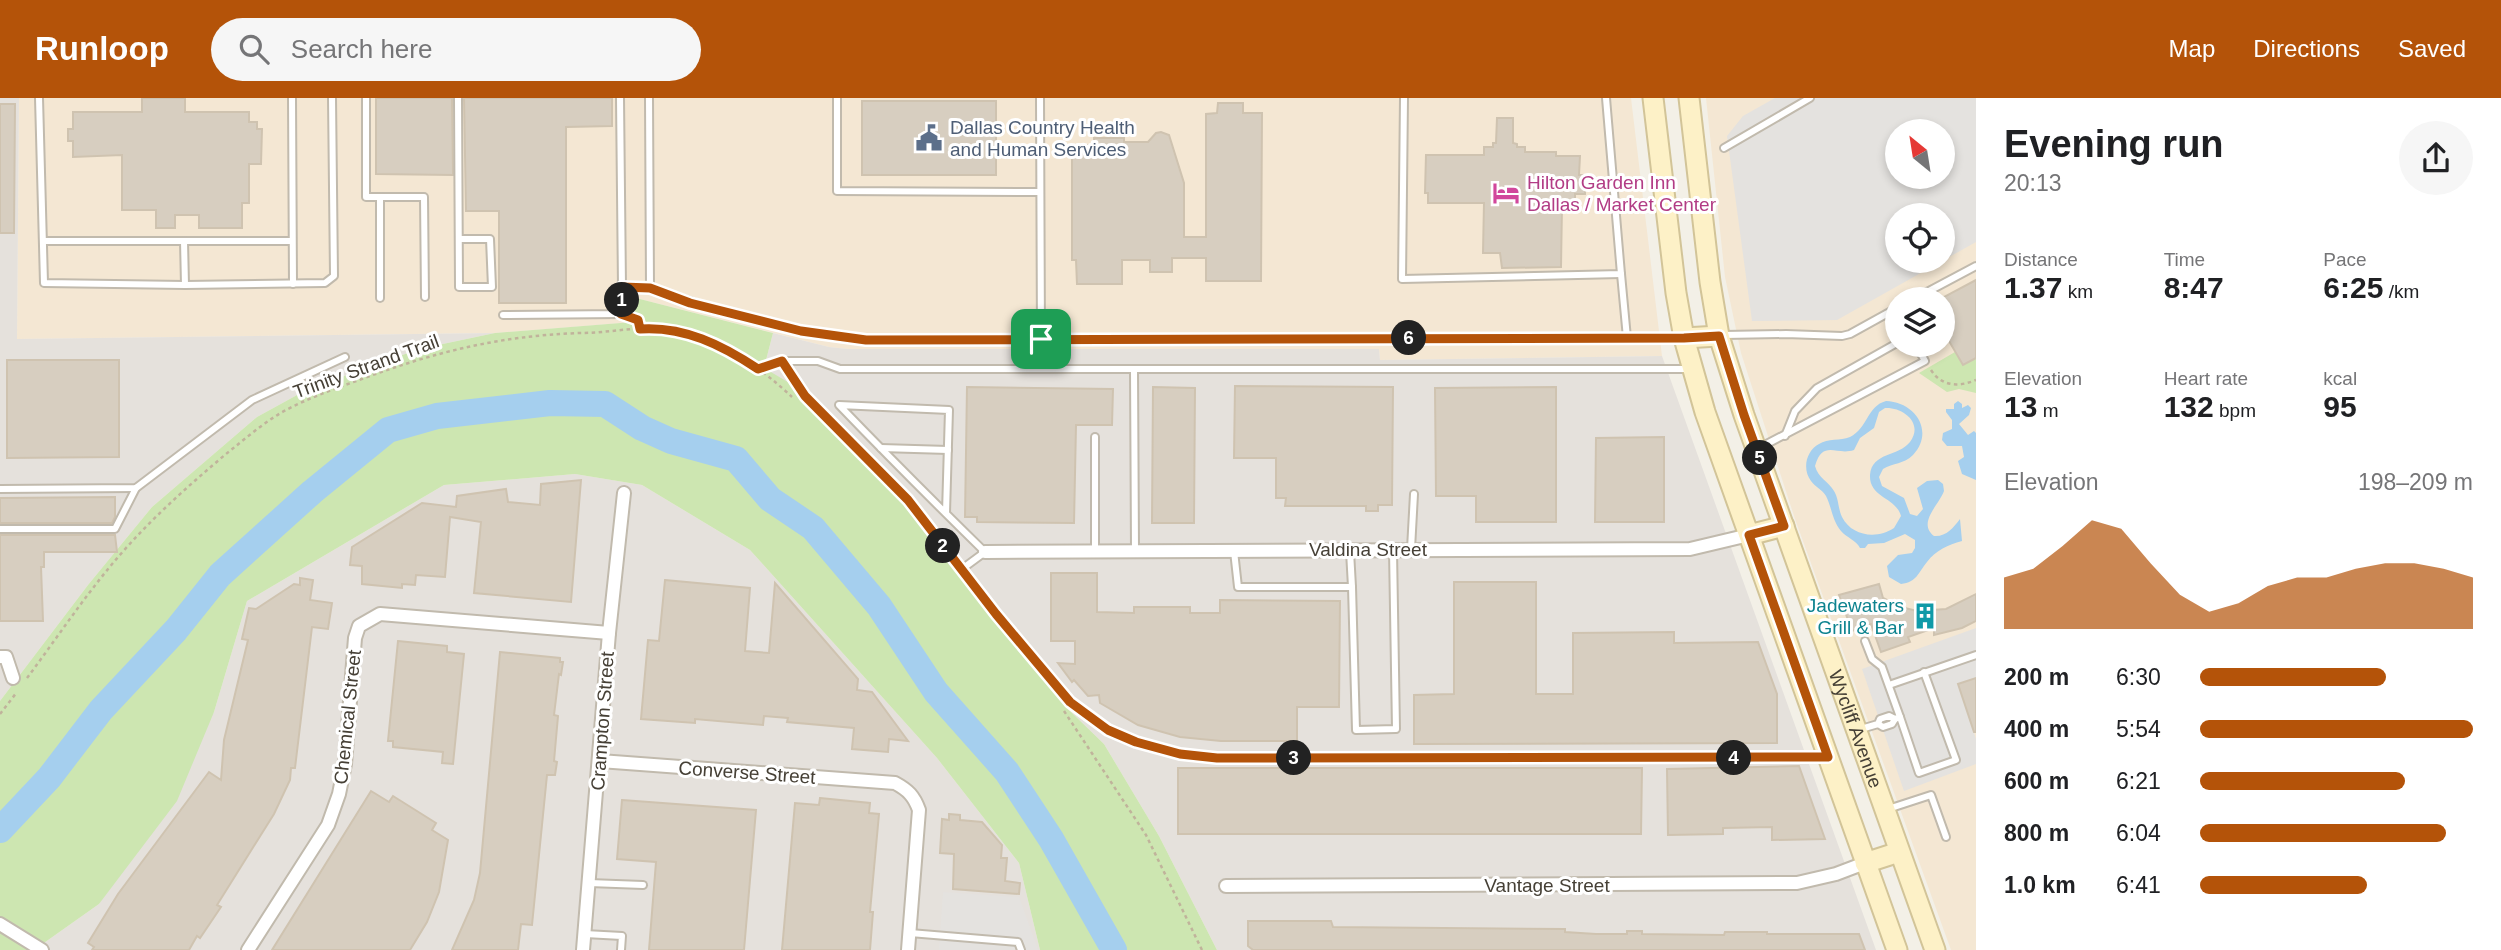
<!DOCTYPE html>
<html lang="en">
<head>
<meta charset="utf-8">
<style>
	body { margin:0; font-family:Arial,sans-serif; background:#f6f6f6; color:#202124; height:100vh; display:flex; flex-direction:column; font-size:26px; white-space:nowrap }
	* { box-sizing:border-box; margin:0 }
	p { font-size:23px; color:#757577 }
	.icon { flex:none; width:38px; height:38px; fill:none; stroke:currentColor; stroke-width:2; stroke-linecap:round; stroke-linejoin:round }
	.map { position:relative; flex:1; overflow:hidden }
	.sheet { display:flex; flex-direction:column; background:#fff; width:525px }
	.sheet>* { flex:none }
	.needle { width:46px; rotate:330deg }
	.fabs { position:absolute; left:1885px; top:21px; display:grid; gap:14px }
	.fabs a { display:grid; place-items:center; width:70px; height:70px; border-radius:50%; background:#fff; box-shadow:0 4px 10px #0003; font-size:35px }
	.pin { position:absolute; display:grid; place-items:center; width:60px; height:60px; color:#fff; margin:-30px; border-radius:14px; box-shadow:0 4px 10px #0006 }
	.km { position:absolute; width:35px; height:35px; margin:-18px; border-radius:50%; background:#222; color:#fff; font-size:19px; line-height:35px; text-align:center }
	.round { display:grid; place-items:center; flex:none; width:74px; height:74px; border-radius:37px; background:#f6f6f6 }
	.overview { display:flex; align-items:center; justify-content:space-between; height:119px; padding:0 28px }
	h1 { font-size:38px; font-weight:700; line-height:52px }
	.metrics { display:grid; grid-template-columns:repeat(3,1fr); gap:10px; height:119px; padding:7px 28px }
	.metrics div { display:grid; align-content:center }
	.metrics b { font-size:30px; font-weight:700 }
	.metrics small { font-size:19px; font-weight:400 }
	.metrics p { font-size:19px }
	.chart { height:196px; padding:14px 28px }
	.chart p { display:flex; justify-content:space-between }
	.chart svg { width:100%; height:126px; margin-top:7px; fill:#b45309; opacity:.7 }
	ul { padding:0 28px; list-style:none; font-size:23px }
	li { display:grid; grid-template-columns:112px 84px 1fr; align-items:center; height:52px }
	li i { height:18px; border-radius:9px; background:#b45309 }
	header { display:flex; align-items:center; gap:42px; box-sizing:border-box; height:98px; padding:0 35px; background:#b45309; color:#fff }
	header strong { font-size:33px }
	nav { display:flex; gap:38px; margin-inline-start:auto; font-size:24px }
	.search { width:490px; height:63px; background:#f6f6f6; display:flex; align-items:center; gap:18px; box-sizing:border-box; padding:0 24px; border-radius:38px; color:#757577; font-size:26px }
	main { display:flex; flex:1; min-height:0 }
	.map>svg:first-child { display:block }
	.commercial { fill:#f4e7d3; fill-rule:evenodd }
	.industrial { fill:#e5e1dc }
	.green { fill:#cde6b1 }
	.parking { fill:#e4e2df; fill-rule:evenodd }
	.water { fill:#a5cfee; fill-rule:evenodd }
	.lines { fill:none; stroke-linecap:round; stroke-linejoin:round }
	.river { stroke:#a5cfee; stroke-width:26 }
	.building { fill:#d7cec0; stroke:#cfc3b0; stroke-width:2 }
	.lane-casing { stroke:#c1baad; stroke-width:10 }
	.street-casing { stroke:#c1baad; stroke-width:16 }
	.secondary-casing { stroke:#d2c498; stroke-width:23 }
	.path { stroke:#c0b39b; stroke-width:2.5; stroke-dasharray:3.5 3.5; stroke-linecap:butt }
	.lane { stroke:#fff; stroke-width:6 }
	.street { stroke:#fff; stroke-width:12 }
	.secondary { stroke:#fdf1c7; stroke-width:19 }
	.route-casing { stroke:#fff; stroke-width:14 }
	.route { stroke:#b45309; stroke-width:9 }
	.labels { text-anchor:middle; stroke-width:6; stroke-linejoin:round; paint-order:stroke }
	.service-label { font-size:19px; fill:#4e5e75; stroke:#fff; text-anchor:start }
	.hotel-label { font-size:19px; fill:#b23c85; stroke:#fff; text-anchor:start }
	.street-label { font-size:19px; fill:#464036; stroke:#fff }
	.culture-label { font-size:19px; fill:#0d838f; stroke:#fff; text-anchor:end }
</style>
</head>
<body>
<header>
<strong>Runloop</strong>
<div class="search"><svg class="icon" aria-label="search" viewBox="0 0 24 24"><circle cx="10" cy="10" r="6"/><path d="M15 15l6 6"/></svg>Search here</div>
<nav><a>Map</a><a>Directions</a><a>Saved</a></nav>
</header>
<main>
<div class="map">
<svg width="1976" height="852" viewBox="0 0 1976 852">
	<rect width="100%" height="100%" fill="#f3f0e7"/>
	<g class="commercial">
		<polygon points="19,0 1631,0 1662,258 1380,262 1379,251 848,251 829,249 632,199 633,224 495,235 17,241"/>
		<path d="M1706,0H1976V852H1951L1795,421L1741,255L1725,179ZM1897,33H1942V79H1897ZM1897,117H1942V163H1897ZM1897,201H1942V247H1897Z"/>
	</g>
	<g class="industrial">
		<polygon points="0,0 19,0 17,241 495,235 419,251 308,291 257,319 152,409 88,487 0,603"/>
		<polygon points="773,235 829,249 848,251 1379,251 1380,262 1662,258 1876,852 1217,852 1159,738 1104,646 1070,613 919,405 764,270"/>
		<polygon points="575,376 642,387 750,452 937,660 1019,765 1040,852 34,852 99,806 214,614 247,503 444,387"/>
	</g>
	<g class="green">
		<polygon points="632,199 773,235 764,270 815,300 919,405 1070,613 1104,646 1159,738 1217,852 1040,852 1019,765 937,660 750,452 642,387 575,376 444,387 247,503 214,614 177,703 99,806 34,852 0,852 0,603 88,487 152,409 257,319 308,291 419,251 495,235 633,224"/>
		<polygon points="1955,254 1963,267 1976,260 1976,295 1959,291 1947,294 1919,275"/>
	</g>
	<g class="parking">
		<path d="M1775,0H1976V144L1837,222L1752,223L1727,38L1743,18ZM1897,33H1942V79H1897ZM1897,117H1942V163H1897Z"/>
		<polygon points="1976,530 1976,580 1958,586 1976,641 1976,666 1904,693 1862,571"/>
		<polygon points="943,794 1019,799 1038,852 939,852"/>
	</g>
	<g class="water">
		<path d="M1886,303C1915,304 1935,333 1913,357C1904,366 1893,365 1883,371L1879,379L1882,388L1904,400L1910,416L1917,418L1923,411L1917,390L1927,383L1938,382L1943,386L1944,393C1939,407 1917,425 1934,438C1946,439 1953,430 1960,421L1962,443C1948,447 1936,452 1927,464C1918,475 1917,484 1901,486L1889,479L1887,468L1898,457L1912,455L1915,450V442L1905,436L1884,445L1868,446L1865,450H1860C1856,442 1847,440 1841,433C1832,422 1832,410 1826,398C1823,392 1815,389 1811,383C1802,371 1806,353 1819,346C1828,340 1840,343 1850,339C1868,330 1867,308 1886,303ZM1885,310C1903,309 1924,325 1910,344C1898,359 1872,354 1870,377C1869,400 1896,399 1901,418L1894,430C1878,441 1852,439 1842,419C1838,411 1839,401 1834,393C1828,383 1818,380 1815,368C1823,341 1836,358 1854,352L1860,340L1874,330L1879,314Z"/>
		<polygon points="1958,303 1962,306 1962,310 1968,307 1971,310 1969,317 1959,326 1968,337 1974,333 1976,335 1976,382 1962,376 1958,363 1964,359 1962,348 1947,348 1942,342 1943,335 1952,331 1952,322 1946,314 1946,311 1954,311 1954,306"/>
	</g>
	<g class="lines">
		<polyline class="river" points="0,732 49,680 101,612 176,532 220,477 312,394 388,332 437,318 550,305 605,306 642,330 671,343 736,361 770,401 813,430 879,508 936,594 1007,674 1051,741 1114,852"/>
	</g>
	<g class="building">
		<polygon points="142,0 185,0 185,14 249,14 249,24 257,24 257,31 262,31 261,66 249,66 249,105 242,105 242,130 199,130 199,117 175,117 175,130 156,130 156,112 122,112 122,57 73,59 73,43 68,43 68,31 73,31 73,14 142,14"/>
		<polygon points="376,0 452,0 453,77 376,76"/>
		<polygon points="464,0 612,0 612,28 566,29 566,205 499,205 499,113 466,113"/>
		<rect x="862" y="3" width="134" height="74"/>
		<polygon points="1218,5 1243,5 1243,15 1262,15 1261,183 1206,183 1206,160 1172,160 1172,174 1150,174 1150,162 1122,162 1122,186 1077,186 1076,162 1072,162 1072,47 1094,47 1094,40 1124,40 1124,44 1148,44 1156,35 1161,34 1169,37 1184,85 1184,139 1206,139 1206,16 1217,15"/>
		<polygon points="0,6 15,6 14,135 0,135"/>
		<polygon points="1497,20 1513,20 1513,45 1517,46 1517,49 1525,49 1525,54 1556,54 1556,58 1580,58 1579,77 1585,77 1585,96 1575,96 1575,107 1562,107 1561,169 1502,170 1500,155 1483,155 1484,105 1428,105 1428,95 1425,95 1426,57 1484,57 1484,49 1493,49 1493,45 1496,45"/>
		<polygon points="1976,182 1976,260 1963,267 1942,231 1942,200"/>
		<polygon points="7,262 119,262 119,359 7,360"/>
		<polygon points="1235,288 1393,289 1392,407 1378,407 1378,413 1366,413 1366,408 1285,408 1286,400 1276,400 1276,360 1234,360"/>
		<polygon points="967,289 1113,291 1112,327 1076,327 1074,425 977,424 977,419 965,419"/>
		<polygon points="1153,289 1195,290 1194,425 1152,425"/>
		<polygon points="1556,289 1556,424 1476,424 1476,398 1436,398 1435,290"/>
		<polygon points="1664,339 1664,424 1595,424 1596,340"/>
		<polygon points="581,382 571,504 474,495 481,424 450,419 445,479 416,477 415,487 402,486 402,490 362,486 362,468 350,467 352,449 422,405 456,409 457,398 506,391 508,404 540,407 541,386"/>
		<polygon points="115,399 115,419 112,425 0,425 0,400"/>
		<polygon points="0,437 115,437 117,454 44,454 44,469 41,469 43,523 0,523"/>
		<polygon points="1051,475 1097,475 1097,514 1134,515 1134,509 1190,509 1190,515 1220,515 1220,502 1340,503 1339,609 1297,609 1297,643 1221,643 1180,639 1138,627 1100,605 1099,597 1088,598 1074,582 1072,584 1058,565 1075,566 1075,543 1051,543"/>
		<polygon points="300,480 313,482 310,502 332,505 328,531 312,529 295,670 291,670 290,682 274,716 217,807 221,809 200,840 197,838 189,852 92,852 94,849 88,845 118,796 209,674 221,682 224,642 248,542 242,541 249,510 256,511 294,486 300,487"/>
		<polygon points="665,482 750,490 745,553 769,555 775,485 858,581 857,592 872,594 908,643 889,641 888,654 852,651 854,630 787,624 788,620 764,618 763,627 695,621 695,625 641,621 648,542 659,543"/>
		<polygon points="1454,484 1536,484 1536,596 1573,596 1573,535 1674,534 1674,545 1758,544 1777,596 1777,645 1414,646 1414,597 1454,596"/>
		<polygon points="1879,486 1883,500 1901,509 1917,513 1946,511 1976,496 1976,523 1962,530 1934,537 1934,530 1908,539 1910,544 1881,554 1871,526 1852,533 1839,497"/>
		<polygon points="398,543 447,548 447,554 464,556 453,666 442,665 443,654 393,649 393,643 388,643"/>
		<polygon points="500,554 560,560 560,564 563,564 561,577 559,576 554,617 558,618 554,663 557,664 555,677 547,677 532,827 521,826 518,852 452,852 474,802 480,775"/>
		<polygon points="1976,580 1976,634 1974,634 1958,586"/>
		<polygon points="1799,668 1825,741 1772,742 1772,729 1723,730 1723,736 1668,737 1667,671"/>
		<polygon points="1178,670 1642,670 1641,736 1178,736"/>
		<polygon points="371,693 389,704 393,698 436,725 432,732 448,742 439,794 427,824 410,852 272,852"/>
		<polygon points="820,700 870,705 869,715 879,716 870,814 873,814 870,852 782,852 795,705 819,707"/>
		<polygon points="622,702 756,712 744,852 649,852 656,764 617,761"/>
		<polygon points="949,716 960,717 960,722 982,724 1002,747 1001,760 1007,760 1005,783 1020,785 1019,796 953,791 954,756 940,755 942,721 949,722"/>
		<polygon points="1248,823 1331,823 1333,829 1565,831 1565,834 1596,836 1627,836 1627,833 1642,833 1642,836 1724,837 1725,834 1767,834 1767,836 1859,836 1865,852 1253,852 1248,848"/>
	</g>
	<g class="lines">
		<g class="lane-casing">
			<g id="lane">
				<polyline points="39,0 44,185 185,187 325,185 334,178 332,0"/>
				<polyline points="292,0 293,186"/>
				<polyline points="366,0 366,99 424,99 425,199"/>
				<polyline points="458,0 459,189 492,189 490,141 459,141"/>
				<polyline points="620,0 622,189"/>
				<polyline points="649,0 650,190"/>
				<polyline points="837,0 837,93 1040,94"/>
				<polyline points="1040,0 1041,241"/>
				<polyline points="1404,0 1402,181 1621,176 1606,0"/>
				<polyline points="1724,50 1810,0"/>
				<polyline points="380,99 380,200"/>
				<polyline points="43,143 292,143"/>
				<polyline points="184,143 185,187"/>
				<polyline points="1621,176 1627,240"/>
				<polyline points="1914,201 1976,168"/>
				<polyline points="503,217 621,216 622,189 650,190 730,216 801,233 866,242 1682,240"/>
				<polyline points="1724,237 1786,236 1842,238 1850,236 1897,210"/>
				<polyline points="782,263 805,298 908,402 996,516 1070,604 1108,632 1137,644 1180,656 1217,660 1825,659"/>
				<polyline points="782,263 818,263 840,271 1688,271"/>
				<polyline points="1134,272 1135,451"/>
				<polyline points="1785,338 1795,313 1817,290 1897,245"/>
				<polyline points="881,350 948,352"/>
				<polyline points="1759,350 1925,263 1916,247"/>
				<polyline points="0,391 136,390 252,302 345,259"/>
				<path d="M946,415L949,312L839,307C887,357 936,406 985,454L962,471"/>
				<polyline points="0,431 115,431 136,390"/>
				<polyline points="1411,451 1414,396"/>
				<polyline points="1095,452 1095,339"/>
				<polyline points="1234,453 1238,489 1352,489 1356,632 1396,631 1393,452"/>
				<polyline points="1350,453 1352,489"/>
				<polyline points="1865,543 1872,561 1882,569 1900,619 1895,621"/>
				<polyline points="1889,587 1976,557"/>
				<polyline points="1900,619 1919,675 1956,662 1924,574"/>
				<polyline points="1861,631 1878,626 1880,621 1889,618 1895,621 1892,626 1883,629 1878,626"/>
				<polyline points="1888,711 1931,697 1946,739"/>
				<polyline points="589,785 643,787"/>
				<polyline points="910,835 1018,844 1021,852"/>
				<polyline points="585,836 622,838 621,852"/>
			</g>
		</g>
		<g class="street-casing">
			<g id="street">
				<polyline points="985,454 1690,451 1749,437"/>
				<polyline points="0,559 6,559 13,580"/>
				<path d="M600,663L895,685C908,692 914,698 919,712L908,852"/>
				<polyline points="1226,788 1797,785 1836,776 1865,765"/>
				<polyline points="0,826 42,852"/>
				<polyline points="248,852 328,727 339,696 345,666 355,540 359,528 380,516 609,535"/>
				<polyline points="583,852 609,535 624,395"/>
			</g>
		</g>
		<g class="secondary-casing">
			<g id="secondary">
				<polyline points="1653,0 1676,195 1684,240 1705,314 1897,852"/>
				<path id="s1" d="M1689,0L1710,184L1719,238L1744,317L1935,852"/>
				<polyline points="1684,240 1719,238"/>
				<polyline points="1749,437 1784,428"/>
				<polyline points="1865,765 1899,754"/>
			</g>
		</g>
		<g class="path">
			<polyline points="631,219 638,222 640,231"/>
			<polyline points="758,271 771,267"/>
			<path d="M1931,272C1942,289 1959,289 1976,282"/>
			<path d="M27,580C57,540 86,496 119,458C152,420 188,388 226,356C245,341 264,324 286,312C309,300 334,291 359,282C435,254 498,238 580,235C604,235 629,230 653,230C704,230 756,265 792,299"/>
			<polyline points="1064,613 1146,737 1202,852"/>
			<polyline points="0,616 17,594"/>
		</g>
		<use href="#lane" class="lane"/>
		<use href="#street" class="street"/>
		<use href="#secondary" class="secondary"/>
	</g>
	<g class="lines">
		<g class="route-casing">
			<path id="route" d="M622,189L650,190L690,205L801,233L866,242L1684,240L1719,238L1744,317L1784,428L1749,437L1828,659L1217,660L1180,656L1136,644L1108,632L1070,604L996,516L908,402L805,298L782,263L758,271C722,247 684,228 640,231L638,222L621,216Z"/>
		</g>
		<use href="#route" class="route"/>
	</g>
	<defs>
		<g id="civic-bare" transform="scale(2.1)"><path d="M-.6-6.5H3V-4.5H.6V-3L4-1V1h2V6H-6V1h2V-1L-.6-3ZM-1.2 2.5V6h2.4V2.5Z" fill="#5c6f8a" stroke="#fff" stroke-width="2.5" paint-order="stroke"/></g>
		<g id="hotel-bare" transform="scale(2.1)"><path d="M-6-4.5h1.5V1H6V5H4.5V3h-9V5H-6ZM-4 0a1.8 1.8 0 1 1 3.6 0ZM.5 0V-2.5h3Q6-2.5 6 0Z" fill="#d1479c" stroke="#fff" stroke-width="2.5" paint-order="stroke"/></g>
		<g id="building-bare" transform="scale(2.1)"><path d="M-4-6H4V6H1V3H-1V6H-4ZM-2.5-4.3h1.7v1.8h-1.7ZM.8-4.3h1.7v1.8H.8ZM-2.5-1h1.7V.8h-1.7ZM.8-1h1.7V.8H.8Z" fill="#0f9aa8" stroke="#fff" stroke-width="2.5" paint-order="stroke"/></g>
	</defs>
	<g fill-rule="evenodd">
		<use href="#civic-bare" x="929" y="40"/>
		<use href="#hotel-bare" x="1506" y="95"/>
		<use href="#building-bare" x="1925" y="518"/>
	</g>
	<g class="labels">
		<g class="service-label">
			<text x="950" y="36">Dallas Country Health<tspan x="950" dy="22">and Human Services</tspan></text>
		</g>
		<g class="hotel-label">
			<text x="1527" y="91">Hilton Garden Inn<tspan x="1527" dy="22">Dallas / Market Center</tspan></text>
		</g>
		<g class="street-label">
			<text transform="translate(366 268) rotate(-20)" y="7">Trinity Strand Trail</text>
			<text x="1368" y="458">Valdina Street</text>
			<text transform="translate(347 619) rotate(-84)" y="7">Chemical Street</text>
			<text transform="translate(602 623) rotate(-86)" y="7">Crampton Street</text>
			<text dy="7" stroke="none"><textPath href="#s1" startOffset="656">Wycliff Avenue</textPath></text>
			<text transform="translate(747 674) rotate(4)" y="7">Converse Street</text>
			<text x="1547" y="794">Vantage Street</text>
		</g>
		<g class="culture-label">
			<text x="1904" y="514">Jadewaters<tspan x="1904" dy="22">Grill &amp; Bar</tspan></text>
		</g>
	</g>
</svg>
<div class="fabs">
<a><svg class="needle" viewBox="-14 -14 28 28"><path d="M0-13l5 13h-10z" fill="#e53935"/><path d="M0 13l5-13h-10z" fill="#757577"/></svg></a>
<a><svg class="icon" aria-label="locate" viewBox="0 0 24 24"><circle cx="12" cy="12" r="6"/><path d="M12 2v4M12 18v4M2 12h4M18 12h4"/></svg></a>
<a><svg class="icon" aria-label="layers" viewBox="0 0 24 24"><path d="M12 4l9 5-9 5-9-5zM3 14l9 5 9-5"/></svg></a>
</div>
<div class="pin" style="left:1041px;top:241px;background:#1e9e55"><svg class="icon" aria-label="arrive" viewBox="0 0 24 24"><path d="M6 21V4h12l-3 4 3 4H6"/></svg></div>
<b class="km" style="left:622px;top:202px">1</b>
<b class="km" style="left:943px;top:448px">2</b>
<b class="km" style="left:1294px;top:660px">3</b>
<b class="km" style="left:1734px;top:660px">4</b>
<b class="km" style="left:1760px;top:360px">5</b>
<b class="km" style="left:1409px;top:240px">6</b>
</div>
<section class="sheet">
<div class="overview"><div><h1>Evening run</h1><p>20:13</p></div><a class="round"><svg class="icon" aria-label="share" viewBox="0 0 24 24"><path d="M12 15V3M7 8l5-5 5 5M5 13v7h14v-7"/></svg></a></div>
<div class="metrics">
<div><p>Distance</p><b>1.37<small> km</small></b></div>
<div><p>Time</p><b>8:47</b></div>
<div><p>Pace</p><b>6:25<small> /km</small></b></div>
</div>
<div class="metrics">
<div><p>Elevation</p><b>13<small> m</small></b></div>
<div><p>Heart rate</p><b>132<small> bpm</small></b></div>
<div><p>kcal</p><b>95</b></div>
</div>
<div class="chart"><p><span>Elevation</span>198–209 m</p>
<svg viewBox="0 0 160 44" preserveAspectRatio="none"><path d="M0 44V26L10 23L20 15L30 6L40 9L50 21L60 32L70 38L80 35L90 29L100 26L110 26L120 23L130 21L140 21L150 23L160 26V44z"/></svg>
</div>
<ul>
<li><b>200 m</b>6:30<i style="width:68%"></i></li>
<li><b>400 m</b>5:54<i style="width:100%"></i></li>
<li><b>600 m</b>6:21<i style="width:75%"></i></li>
<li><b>800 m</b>6:04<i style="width:90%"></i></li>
<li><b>1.0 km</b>6:41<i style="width:61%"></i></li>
</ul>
</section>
</main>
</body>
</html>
